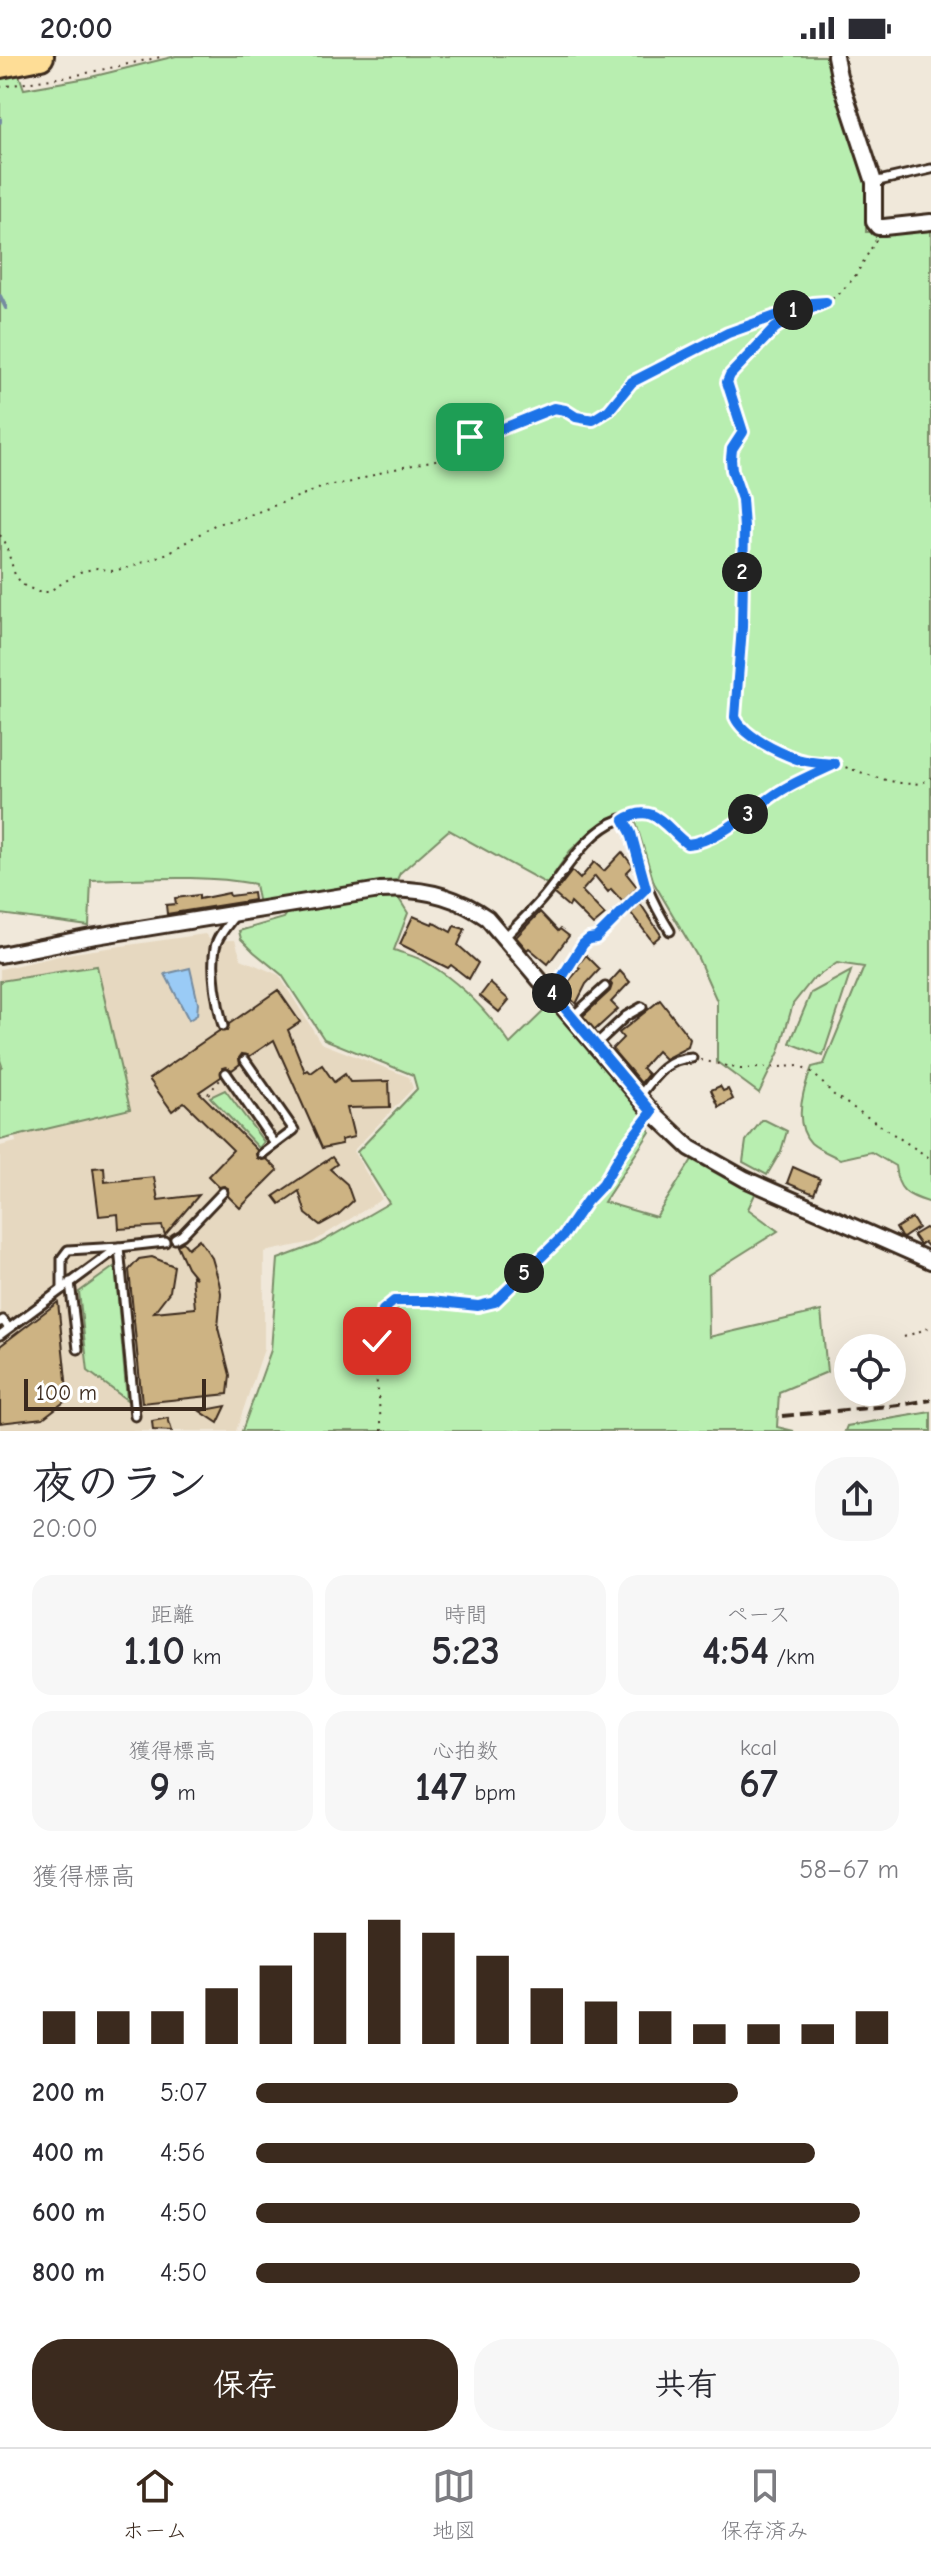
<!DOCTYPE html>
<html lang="ja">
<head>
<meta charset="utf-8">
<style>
	body { margin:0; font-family:"Comic Neue","Klee One",sans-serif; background:#f7f7f7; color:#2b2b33; height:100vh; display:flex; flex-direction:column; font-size:30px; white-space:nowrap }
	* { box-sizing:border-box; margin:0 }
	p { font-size:26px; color:#7c7c81 }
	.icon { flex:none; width:44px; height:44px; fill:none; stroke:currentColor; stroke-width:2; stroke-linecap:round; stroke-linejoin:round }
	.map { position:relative; height:1375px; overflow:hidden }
	.details { display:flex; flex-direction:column; background:#fff; flex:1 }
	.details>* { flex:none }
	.buttons { position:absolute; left:834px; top:1278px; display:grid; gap:16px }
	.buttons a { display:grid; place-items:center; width:72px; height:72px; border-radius:50%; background:#fff; box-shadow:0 8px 32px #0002; font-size:40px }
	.scale { position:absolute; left:24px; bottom:20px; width:182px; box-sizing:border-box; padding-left:8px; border:4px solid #3b2a1e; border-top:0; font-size:22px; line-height:28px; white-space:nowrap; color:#3b2a1e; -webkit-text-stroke:6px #fff; paint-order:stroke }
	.pin { position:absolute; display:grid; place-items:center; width:68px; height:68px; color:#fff; margin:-34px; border-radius:16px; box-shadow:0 4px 12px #0006 }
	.km { position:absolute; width:40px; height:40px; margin:-20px; border-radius:50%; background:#222; color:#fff; font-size:22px; line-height:40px; text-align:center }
	.round { display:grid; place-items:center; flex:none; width:84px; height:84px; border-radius:32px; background:#f7f7f7 }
	.headline { display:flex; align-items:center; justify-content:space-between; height:136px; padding:0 32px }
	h1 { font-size:44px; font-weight:700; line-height:60px }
	.figures { display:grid; grid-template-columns:repeat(3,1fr); gap:12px; height:136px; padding:8px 32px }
	.figures div { display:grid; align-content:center; border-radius:20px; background:#f7f7f7; text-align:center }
	.figures b { font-size:40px; font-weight:700 }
	.figures small { font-size:22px; font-weight:400 }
	.figures p { font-size:22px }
	.chart { height:224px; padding:16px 32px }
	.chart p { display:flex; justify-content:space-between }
	.chart svg { width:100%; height:144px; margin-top:8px; stroke:#3b2a1e; stroke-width:6 }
	.primary-button { display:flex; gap:16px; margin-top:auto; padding:16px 32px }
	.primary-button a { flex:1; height:92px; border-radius:32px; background:#3b2a1e; color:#fff; font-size:32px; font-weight:700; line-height:92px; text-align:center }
	.primary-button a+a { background:#f7f7f7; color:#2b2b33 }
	ul { padding:0 32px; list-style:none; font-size:26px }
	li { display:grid; grid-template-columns:128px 96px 1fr; align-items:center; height:60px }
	li i { height:20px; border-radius:10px; background:#3b2a1e }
	.status { display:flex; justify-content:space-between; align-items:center; height:56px; padding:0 40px; background:#fff; direction:ltr }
	.status svg { height:22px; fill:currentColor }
	.dock { display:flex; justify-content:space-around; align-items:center; height:112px; border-top:2px solid #e1e1e2; background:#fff; font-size:22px; color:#7c7c81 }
	.dock a { display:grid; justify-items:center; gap:4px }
	.dock .current { color:#3b2a1e }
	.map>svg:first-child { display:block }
	.built { fill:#e6d8c0 }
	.green { fill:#b8eeb0; stroke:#7a8c67; stroke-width:2 }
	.water { fill:#9acbf6; stroke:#748ba0; stroke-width:2 }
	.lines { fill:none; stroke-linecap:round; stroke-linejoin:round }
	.stream { stroke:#748ba0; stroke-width:4 }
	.building { fill:#cdb383; stroke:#3b2a1e; stroke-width:2 }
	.lane-casing { stroke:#3b2a1e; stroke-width:13 }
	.street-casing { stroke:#3b2a1e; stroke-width:20 }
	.highway-casing { stroke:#3b2a1e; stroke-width:32 }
	.path { stroke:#3b2a1e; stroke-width:2; stroke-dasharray:2 6; stroke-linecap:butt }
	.lane { stroke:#fff; stroke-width:7 }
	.street { stroke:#fff; stroke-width:14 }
	.highway { stroke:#fedd96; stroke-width:26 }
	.rail { stroke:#3b2a1e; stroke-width:4; stroke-dasharray:12 6; stroke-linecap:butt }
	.route-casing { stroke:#fff; stroke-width:16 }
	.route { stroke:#1a73e8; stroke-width:10 }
</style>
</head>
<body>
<div class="status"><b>20:00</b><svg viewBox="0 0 49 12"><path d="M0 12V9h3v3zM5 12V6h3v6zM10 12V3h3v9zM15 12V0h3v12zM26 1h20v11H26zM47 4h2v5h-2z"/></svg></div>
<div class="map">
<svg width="931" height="1375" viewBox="0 0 931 1375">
	<rect width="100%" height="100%" fill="#f0e8da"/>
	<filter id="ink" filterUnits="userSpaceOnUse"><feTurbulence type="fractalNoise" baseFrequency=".0125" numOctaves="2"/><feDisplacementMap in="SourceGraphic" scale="16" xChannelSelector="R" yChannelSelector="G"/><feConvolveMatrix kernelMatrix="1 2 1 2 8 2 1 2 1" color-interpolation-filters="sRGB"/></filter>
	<g filter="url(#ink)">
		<polygon class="built" points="205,878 210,884 235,884 241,903 279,919 321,987 409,1021 413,1032 353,1095 382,1143 313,1186 264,1196 264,1293 236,1375 0,1375 0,1090 16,1086 0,1017 0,913 73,897"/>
		<g class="green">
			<path d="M0,0L18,16L24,33L87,22L176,0H828L867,122L866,176L931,174V1147C907,1139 898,1137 895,1110L871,1096L840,1103C831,1098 819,1094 811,1087C792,1067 803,1033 812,1011L824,1008L864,911L837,907L812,924L793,948L779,996L759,1037L717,1006V945L697,900L654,827L632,754L591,775L570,795L547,828L449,774L400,817L395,828L259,849L255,828C202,818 145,823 91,824L89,870L0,858Z"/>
			<path d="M396,838L408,857L394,894C405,898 419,901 429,908C462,928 488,956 510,988L551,948L641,1057L650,1076L604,1146L656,1161L693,1102L756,1136L748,1153L778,1175L708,1219L709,1281L821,1255L827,1316L779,1336L777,1371L794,1375H242L271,1294L278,1203L318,1188L389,1147L357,1096L417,1033L413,1019L324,983L282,919L254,896L241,883L239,875L284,862L288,856Z"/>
			<polygon points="97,910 130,1053 0,1084 0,1012 2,1010 0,1004 0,925"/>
			<polygon points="851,915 823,1000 790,987 811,937"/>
			<polygon points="225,1034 264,1086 259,1092 210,1041"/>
			<polygon points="762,1064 765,1064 787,1075 781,1095 767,1119 743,1106 746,1085"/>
			<polygon points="115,1210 127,1344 88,1315 79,1236"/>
			<polygon points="931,1356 931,1375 845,1375 847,1370"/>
		</g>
		<polygon class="water" points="190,912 198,947 197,959 189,964 165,918"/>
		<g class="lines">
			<g class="stream">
				<polyline points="0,63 0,66"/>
				<polyline points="0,240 6,252"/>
			</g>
		</g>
		<g class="building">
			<polygon points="622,796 633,810 626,817 637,831 623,846 611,833 608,836 595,820 582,835 605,859 593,869 571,847 569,851 554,838 572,815 580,823 594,806 604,815"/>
			<polygon points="229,837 230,840 253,837 254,844 167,858 166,849 176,848 175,842 199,839 199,843"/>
			<polygon points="640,847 661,879 653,886 631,857"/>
			<polygon points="540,856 558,875 560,873 569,880 548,908 529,892 527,894 516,881"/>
			<polygon points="413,860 432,868 433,866 451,876 454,870 465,873 458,889 478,907 469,923 451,909 448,912 400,888"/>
			<polygon points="586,899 600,913 586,928 576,948 562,933 580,912 577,910"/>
			<polygon points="620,915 630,926 611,946 618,953 595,974 583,960 610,935 612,929 610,926"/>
			<polygon points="490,927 509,944 499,956 480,940"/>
			<polygon points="278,934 300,966 288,974 305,1016 308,1014 311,1017 322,1009 334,1026 345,1018 350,1026 389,1025 390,1051 347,1052 354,1081 341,1084 342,1088 322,1092 274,984 250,1000 242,998 239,1002 240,1008 232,1014 226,1011 222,1012 221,1021 199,1036 257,1094 256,1098 257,1102 262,1104 267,1103 278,1114 240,1152 228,1140 228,1132 224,1130 219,1131 208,1120 233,1094 184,1046 172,1055 149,1023 219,975 227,975 229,968"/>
			<polygon points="660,944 690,983 688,991 665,1003 657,995 642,1012 648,1018 641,1027 612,993 623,982 619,977"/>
			<polygon points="720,1030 723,1035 728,1033 733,1043 719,1051 711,1034"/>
			<polygon points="332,1101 337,1108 330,1113 347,1128 353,1145 338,1159 320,1169 306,1158 299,1135 280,1148 274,1140"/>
			<polygon points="104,1111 105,1126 154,1121 158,1144 199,1139 165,1179 162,1170 119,1173 118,1158 99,1160 93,1112"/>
			<polygon points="793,1111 820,1123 814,1138 787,1127"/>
			<polygon points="912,1162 918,1172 903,1182 901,1181 896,1172"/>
			<polygon points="925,1172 931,1176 931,1194 924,1186 920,1189 913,1179"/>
			<polygon points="199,1183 212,1202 219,1226 221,1237 218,1272 230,1319 228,1338 142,1347 129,1214 139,1203 152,1201 174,1210 170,1235 154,1256 195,1252 192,1220 196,1222 187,1211 177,1189 183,1186 188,1192"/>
			<polygon points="58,1246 68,1343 43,1362 0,1367 0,1290"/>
			<polygon points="226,1350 218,1367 200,1355"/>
			<polygon points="168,1362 172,1375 153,1374 152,1365"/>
		</g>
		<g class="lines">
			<g class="lane-casing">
				<g id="lane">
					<polyline points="874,126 931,113"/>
					<path d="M505,881C517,869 530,857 541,844C564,818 586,775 621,763C629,768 630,776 633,785C642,821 650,843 670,875"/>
					<polyline points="552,937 583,888 589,883 596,882 646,832"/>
					<polyline points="572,961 605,931"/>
					<path d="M223,970C217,949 211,914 215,892C217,880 228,869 235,859"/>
					<polyline points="594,990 626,960 642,951"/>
					<polyline points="245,1004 294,1074 262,1098"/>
					<polyline points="226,1017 275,1088"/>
					<path d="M639,1041C654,1021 665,1003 692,1002"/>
					<polyline points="175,1183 182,1179 223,1136"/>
					<polyline points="70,1226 78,1293"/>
					<polyline points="62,1233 62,1202 68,1194 119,1191 135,1360"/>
					<polyline points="0,1266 3,1264 8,1271"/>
					<polyline points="0,1279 119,1191 165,1186"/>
				</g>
			</g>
			<g class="street-casing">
				<g id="street">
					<polyline points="835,0 839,20 874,126 874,166 878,171 884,171 931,166"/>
					<path d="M0,899L96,880L380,834C418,831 455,839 487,862L652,1056L690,1092L745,1123L931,1205"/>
				</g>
			</g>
			<g class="highway-casing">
				<polyline id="highway" points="0,8 40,0"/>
			</g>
			<g class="path">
				<polyline points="0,31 82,18 165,0"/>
				<path d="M876,184L854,222L837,240L775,272L730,319L727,326L743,376L732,393L731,403L732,414L742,443L744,472L742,571L735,661C742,679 781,699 800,704C812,707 825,706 837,709C860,714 911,739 931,722"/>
				<polyline points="0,479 5,486 15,519 23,529 38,536 48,536 80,516 97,512 112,515 131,511 168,497 216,468 242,462 326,430 352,426 386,415 440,403 470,381 496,375 554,352 565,354 576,361 593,364 609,354 632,326 728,277 812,247 826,246"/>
				<path d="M630,759C656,749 670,775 687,788C717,786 754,753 779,736C796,725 816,718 834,709"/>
				<polyline points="701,1004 740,1013 799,1010 814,1018 834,1039 931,1103"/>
				<polyline points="208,1038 220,1024"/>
				<polyline points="904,1281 931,1271"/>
				<polyline points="382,1375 375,1310 379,1267 383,1254 394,1245 406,1244 478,1250 495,1246 563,1180 587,1145 603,1128 625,1091 643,1066"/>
			</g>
			<use href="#lane" class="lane"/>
			<use href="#street" class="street"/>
			<use href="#highway" class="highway"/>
			<polyline class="rail" points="782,1360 899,1349 931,1344"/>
		</g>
	</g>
	<g class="lines" filter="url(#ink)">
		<g class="route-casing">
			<path id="route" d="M377,1285L383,1254L394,1245H431L478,1250L495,1246L563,1180L587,1145L603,1128L625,1091L652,1056L552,937L583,888L589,883L596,882L646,832L631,777L624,764C654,744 666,773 687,788C718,786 754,752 779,736C796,725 817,717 835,708C823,707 809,707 797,703C778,696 743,680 735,661L742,571L744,472L742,443L732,414L731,403L732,393L743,376L727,326L730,319L775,272L794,260L826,246L812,247L728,277L632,326L609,354L593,364L576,361L565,354L554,352L496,375L470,381"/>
		</g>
		<use href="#route" class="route"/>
	</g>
</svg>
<div class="buttons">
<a><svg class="icon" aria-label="locate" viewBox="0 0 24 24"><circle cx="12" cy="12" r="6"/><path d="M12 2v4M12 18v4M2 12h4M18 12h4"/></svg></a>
</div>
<div class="scale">100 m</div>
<div class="pin" style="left:470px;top:381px;background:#1e9e55"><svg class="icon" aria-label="arrive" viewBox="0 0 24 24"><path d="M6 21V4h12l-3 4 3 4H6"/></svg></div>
<div class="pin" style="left:377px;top:1285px;background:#d93025"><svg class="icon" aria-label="check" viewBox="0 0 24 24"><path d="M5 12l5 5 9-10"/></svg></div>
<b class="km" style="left:793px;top:254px">1</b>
<b class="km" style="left:742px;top:516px">2</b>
<b class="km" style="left:748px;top:758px">3</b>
<b class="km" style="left:552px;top:937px">4</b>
<b class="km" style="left:524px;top:1217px">5</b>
</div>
<section class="details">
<div class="headline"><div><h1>夜のラン</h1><p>20:00</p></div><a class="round"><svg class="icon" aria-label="share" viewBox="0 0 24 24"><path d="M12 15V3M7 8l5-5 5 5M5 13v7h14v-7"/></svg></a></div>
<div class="figures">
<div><p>距離</p><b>1.10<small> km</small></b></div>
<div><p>時間</p><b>5:23</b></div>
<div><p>ペース</p><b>4:54<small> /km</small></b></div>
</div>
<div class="figures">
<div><p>獲得標高</p><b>9<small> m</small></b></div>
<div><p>心拍数</p><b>147<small> bpm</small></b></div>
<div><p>kcal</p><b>67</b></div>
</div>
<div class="chart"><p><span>獲得標高</span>58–67 m</p>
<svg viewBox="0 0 160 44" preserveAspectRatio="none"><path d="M5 44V34M15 44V34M25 44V34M35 44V27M45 44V20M55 44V10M65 44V6M75 44V10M85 44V17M95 44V27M105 44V31M115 44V34M125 44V38M135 44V38M145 44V38M155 44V34"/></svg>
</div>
<ul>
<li><b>200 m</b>5:07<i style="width:75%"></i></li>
<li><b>400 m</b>4:56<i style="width:87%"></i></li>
<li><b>600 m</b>4:50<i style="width:94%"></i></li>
<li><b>800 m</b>4:50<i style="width:94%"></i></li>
</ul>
<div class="primary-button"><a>保存</a><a>共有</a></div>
</section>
<nav class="dock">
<a class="current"><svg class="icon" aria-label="home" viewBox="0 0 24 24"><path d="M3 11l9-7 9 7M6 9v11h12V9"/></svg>ホーム</a>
<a><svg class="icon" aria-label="map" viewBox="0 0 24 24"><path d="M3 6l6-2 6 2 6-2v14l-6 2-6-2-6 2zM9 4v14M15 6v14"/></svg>地図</a>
<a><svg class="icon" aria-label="saved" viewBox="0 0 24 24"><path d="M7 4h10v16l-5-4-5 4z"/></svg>保存済み</a>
</nav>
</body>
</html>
